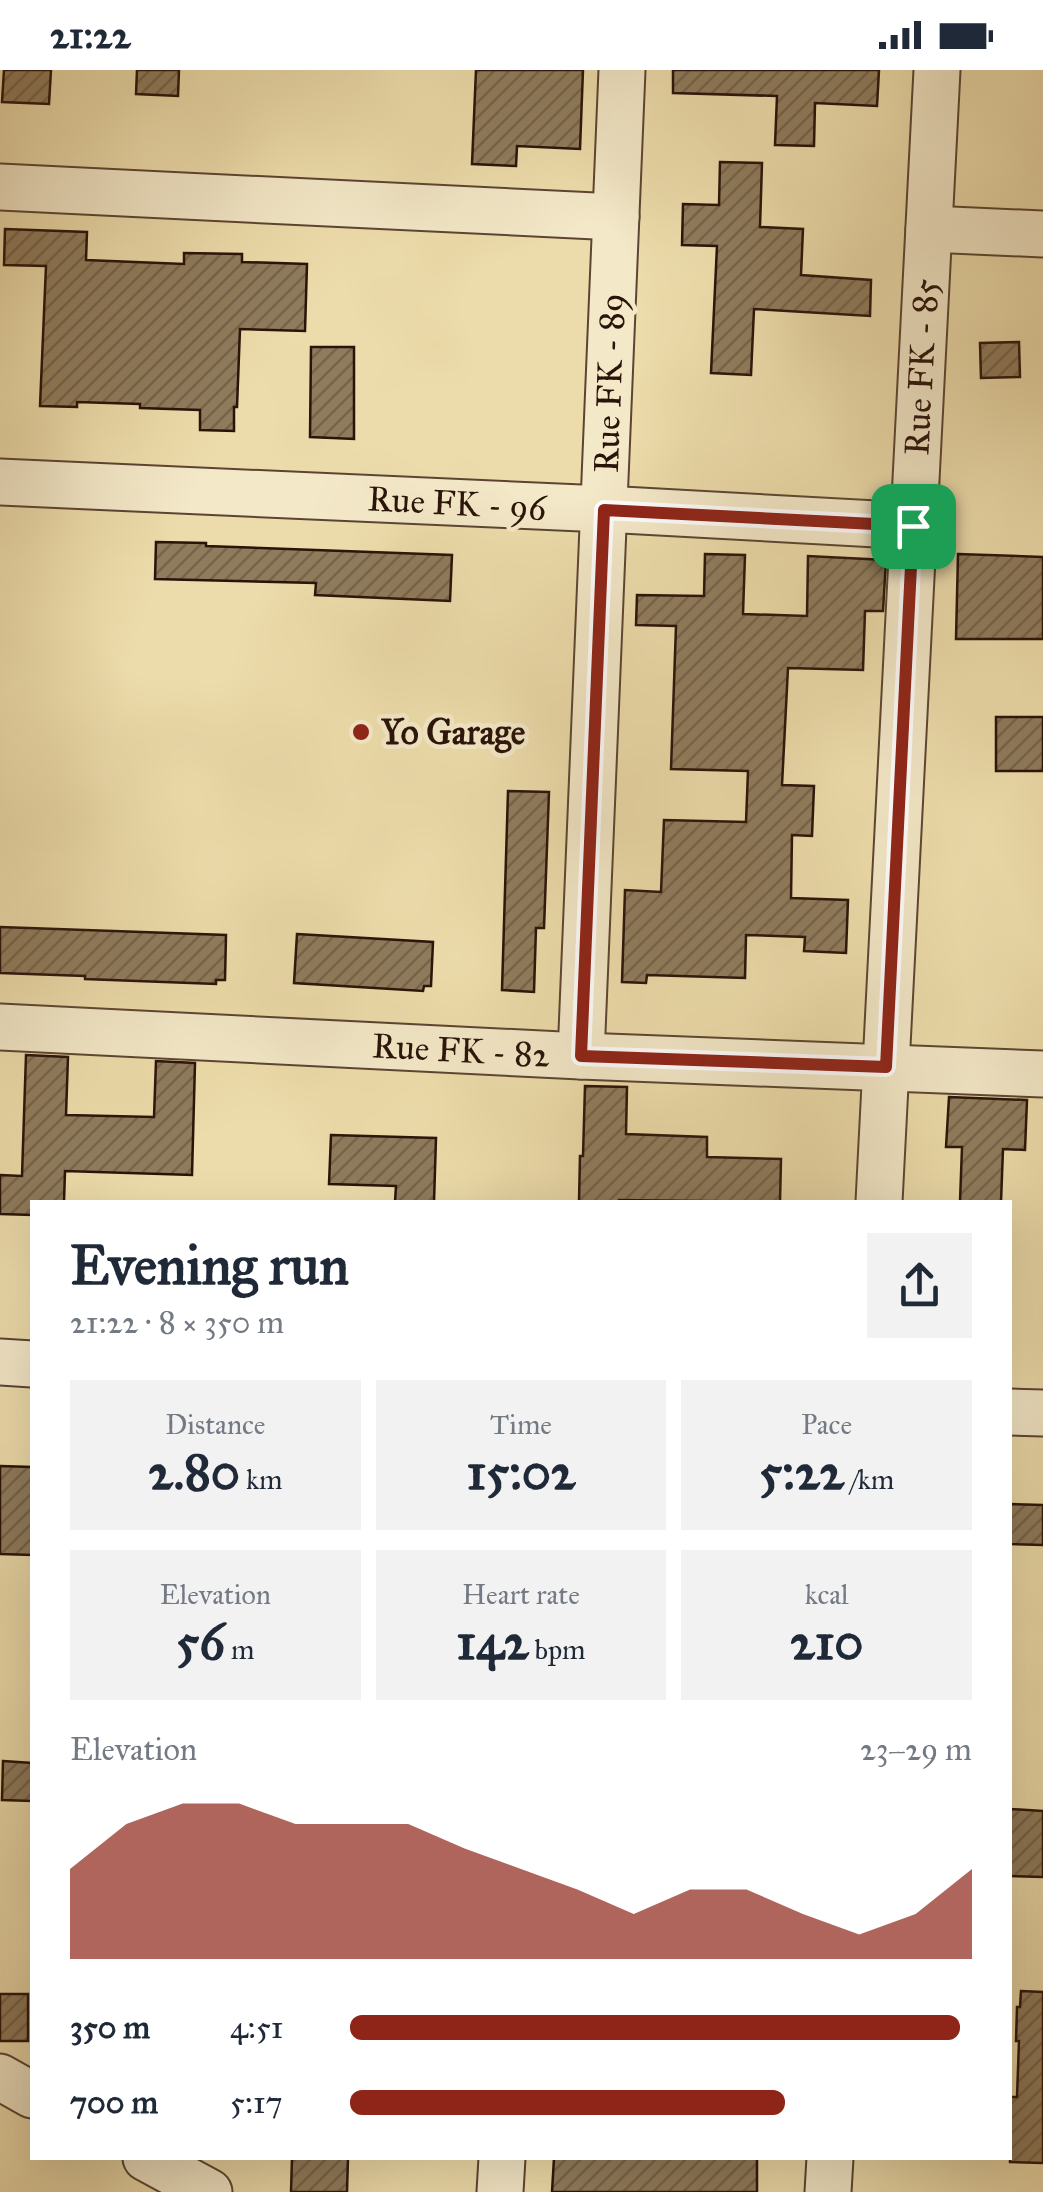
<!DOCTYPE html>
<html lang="en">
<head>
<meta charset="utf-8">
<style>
	body { margin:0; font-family:"IM FELL Great Primer",serif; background:#f2f2f3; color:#1f2937; height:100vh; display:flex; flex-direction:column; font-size:38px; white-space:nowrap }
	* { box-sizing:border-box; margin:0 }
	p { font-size:32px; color:#747a83 }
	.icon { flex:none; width:55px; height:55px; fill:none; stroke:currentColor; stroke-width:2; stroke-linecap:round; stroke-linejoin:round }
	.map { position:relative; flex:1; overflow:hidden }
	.panel { position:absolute; left:30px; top:1130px; width:982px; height:960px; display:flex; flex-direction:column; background:#fff; border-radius:0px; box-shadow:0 10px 40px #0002 }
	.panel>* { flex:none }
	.pin { position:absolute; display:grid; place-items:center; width:85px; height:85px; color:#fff; margin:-42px; border-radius:20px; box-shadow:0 5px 15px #0006 }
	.round { display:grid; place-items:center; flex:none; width:105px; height:105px; border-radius:0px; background:#f2f2f3 }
	.summary { display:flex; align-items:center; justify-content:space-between; height:170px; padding:0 40px }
	h1 { font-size:55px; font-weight:700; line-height:75px }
	.stats { display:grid; grid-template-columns:repeat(3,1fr); gap:15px; height:170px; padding:10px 40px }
	.stats div { display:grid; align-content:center; border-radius:0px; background:#f2f2f3; text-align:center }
	.stats b { font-size:50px; font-weight:700 }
	.stats small { font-size:28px; font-weight:400 }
	.stats p { font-size:28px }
	.chart { height:280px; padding:20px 40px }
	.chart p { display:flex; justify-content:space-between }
	.chart svg { width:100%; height:180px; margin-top:10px; fill:#8f2418; opacity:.7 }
	ul { padding:0 40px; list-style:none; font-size:32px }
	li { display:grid; grid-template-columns:160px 120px 1fr; align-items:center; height:75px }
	li i { height:25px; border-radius:12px; background:#8f2418 }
	.status { display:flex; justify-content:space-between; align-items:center; height:70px; padding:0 50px; background:#fff; direction:ltr }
	.status svg { height:28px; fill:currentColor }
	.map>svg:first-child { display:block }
	.building { fill:url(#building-hatch); stroke:#2a1309; stroke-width:2.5 }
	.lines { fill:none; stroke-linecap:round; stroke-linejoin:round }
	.minor-casing { stroke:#5b4532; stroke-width:49 }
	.minor { stroke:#f3e8c8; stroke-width:45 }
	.route-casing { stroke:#fff; stroke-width:20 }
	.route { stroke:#8f2418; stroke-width:12 }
	.poi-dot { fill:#8f2418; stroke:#f3e8c8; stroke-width:4 }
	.labels { text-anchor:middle; stroke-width:9; stroke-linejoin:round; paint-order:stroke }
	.street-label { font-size:35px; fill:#2a1309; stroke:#f3e8c8 }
	.poi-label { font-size:35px; font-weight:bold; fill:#2a1309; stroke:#f3e8c8; text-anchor:start }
</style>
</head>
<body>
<div class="status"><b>21:22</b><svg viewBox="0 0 49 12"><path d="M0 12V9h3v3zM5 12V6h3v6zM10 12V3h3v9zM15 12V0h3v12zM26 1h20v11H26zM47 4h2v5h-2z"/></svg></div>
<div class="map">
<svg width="1043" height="2122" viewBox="0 0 1043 2122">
	<defs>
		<pattern id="building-hatch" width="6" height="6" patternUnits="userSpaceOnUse" patternTransform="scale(2.5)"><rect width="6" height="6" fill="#8f7c5d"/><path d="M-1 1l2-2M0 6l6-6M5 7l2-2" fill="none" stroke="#75644b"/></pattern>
	</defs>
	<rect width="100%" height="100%" fill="#eddcab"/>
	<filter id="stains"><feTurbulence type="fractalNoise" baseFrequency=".002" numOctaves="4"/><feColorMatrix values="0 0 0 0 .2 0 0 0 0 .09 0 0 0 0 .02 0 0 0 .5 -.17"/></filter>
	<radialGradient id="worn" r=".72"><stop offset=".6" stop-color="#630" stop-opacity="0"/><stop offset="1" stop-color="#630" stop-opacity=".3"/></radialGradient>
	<g class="building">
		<polygon points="4,0 51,0 49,34 2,32"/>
		<polygon points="137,0 179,0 178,26 136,24"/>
		<polygon points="476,0 583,0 580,79 517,76 516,96 472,94"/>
		<polygon points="673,0 879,0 877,36 815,33 814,76 775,75 777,26 673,23"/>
		<polygon points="720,92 762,93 760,157 803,159 801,205 871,210 870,246 754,239 751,305 711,303 717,176 682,175 683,134 719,135"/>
		<polygon points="5,159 87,162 86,190 184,194 184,183 242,184 242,192 307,194 305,261 240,259 237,337 234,337 234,361 200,360 200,340 140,338 140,334 77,332 77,337 40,336 46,196 4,195"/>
		<polygon points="1019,272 1020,307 981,308 980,273"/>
		<polygon points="311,277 354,277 354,369 310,367"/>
		<polygon points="156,472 206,473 206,476 452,485 450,531 315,525 316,513 155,509"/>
		<polygon points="705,484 745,485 743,544 807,546 808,486 886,490 883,541 865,541 863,600 788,598 782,715 814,716 812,766 792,765 791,828 848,830 846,883 804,881 805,867 746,865 745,908 647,905 646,913 622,912 625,820 661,822 664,750 746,752 748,701 671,699 676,556 636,555 637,525 704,526"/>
		<polygon points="958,484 1043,487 1043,569 956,569"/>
		<rect x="996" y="647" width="47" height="54"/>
		<polygon points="508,721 549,722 544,858 536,858 534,922 502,920"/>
		<polygon points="0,857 226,865 225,910 216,910 216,914 85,909 85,906 0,903"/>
		<polygon points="297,864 433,872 431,916 424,916 423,921 294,913"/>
		<polygon points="26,985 68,987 66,1045 154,1047 156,991 195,993 192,1105 65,1101 64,1132 32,1132 32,1145 0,1144 0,1105 22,1106"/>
		<polygon points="585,1016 627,1017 626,1064 707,1067 707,1087 781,1089 780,1132 619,1130 619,1132 579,1132 580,1086 583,1086"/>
		<polygon points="949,1027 1027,1030 1025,1080 1003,1079 1001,1132 960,1132 962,1077 946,1077"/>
		<polygon points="331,1065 436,1068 434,1132 395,1132 396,1116 329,1114"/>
		<polygon points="0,1396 32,1397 32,1485 0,1484"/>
		<polygon points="1010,1434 1043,1435 1043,1475 1010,1474"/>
		<polygon points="3,1691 32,1693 32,1731 2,1730"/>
		<polygon points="1010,1739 1043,1741 1043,1807 1010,1806"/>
		<polygon points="1021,1921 1043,1922 1043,2093 1010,2092 1010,2027 1017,2027 1019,1971 1016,1971 1017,1937 1020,1937"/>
		<rect x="0" y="1924" width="28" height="47"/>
		<polygon points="292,2088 348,2088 347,2122 291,2122"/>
		<polygon points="554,2088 757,2088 757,2122 552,2122"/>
	</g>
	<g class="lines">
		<g class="minor-casing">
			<g id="minor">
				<polyline points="0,117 616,147"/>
				<polyline points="929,159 1043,164"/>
				<polyline points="0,412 604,439 913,456"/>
				<polyline points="0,957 581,986 1043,1004"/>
				<polyline points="581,986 622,0"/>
				<polyline points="879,1132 937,0"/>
				<polyline points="0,1292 32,1294"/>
				<polyline points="1010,1342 1043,1343"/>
				<polyline points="0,2007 32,2025"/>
				<polyline points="146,2088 209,2122"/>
				<polyline points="500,2122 502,2088"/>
				<polyline points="828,2122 830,2088"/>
			</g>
		</g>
		<use href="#minor" class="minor"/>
	</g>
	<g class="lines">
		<g class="route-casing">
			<polygon id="route" points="604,440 913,456 886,997 581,986"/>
		</g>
		<use href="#route" class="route"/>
	</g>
	<circle class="poi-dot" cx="361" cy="662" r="10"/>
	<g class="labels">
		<g class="street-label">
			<text transform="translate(921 297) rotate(-87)" y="12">Rue FK - 85</text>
			<text transform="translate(609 313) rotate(-88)" y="12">Rue FK - 89</text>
			<text transform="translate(457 433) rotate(3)" y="12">Rue FK - 96</text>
			<text transform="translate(461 980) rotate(3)" y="12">Rue FK - 82</text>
		</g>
		<g class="poi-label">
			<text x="381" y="674">Yo Garage</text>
		</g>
	</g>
	<rect width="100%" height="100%" filter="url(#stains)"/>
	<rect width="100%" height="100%" fill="url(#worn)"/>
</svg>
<div class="pin" style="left:913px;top:456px;background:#1e9e55"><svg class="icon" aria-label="arrive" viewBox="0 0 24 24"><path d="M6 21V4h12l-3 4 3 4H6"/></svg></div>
<section class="panel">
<div class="summary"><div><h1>Evening run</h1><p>21:22 · 8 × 350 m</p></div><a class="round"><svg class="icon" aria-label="share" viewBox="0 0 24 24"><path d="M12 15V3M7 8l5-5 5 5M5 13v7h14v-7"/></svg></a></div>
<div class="stats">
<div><p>Distance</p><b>2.80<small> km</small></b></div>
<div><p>Time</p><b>15:02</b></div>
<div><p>Pace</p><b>5:22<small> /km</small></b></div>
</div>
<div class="stats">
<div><p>Elevation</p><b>56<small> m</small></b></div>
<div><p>Heart rate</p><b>142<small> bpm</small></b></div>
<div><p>kcal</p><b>210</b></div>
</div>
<div class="chart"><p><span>Elevation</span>23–29 m</p>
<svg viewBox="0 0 160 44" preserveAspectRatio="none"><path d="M0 44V22L10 11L20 6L30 6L40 11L50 11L60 11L70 17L80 22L90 27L100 33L110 27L120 27L130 33L140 38L150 33L160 22V44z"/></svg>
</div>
<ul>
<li><b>350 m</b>4:51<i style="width:98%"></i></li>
<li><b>700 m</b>5:17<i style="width:70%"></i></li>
</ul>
</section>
</div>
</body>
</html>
